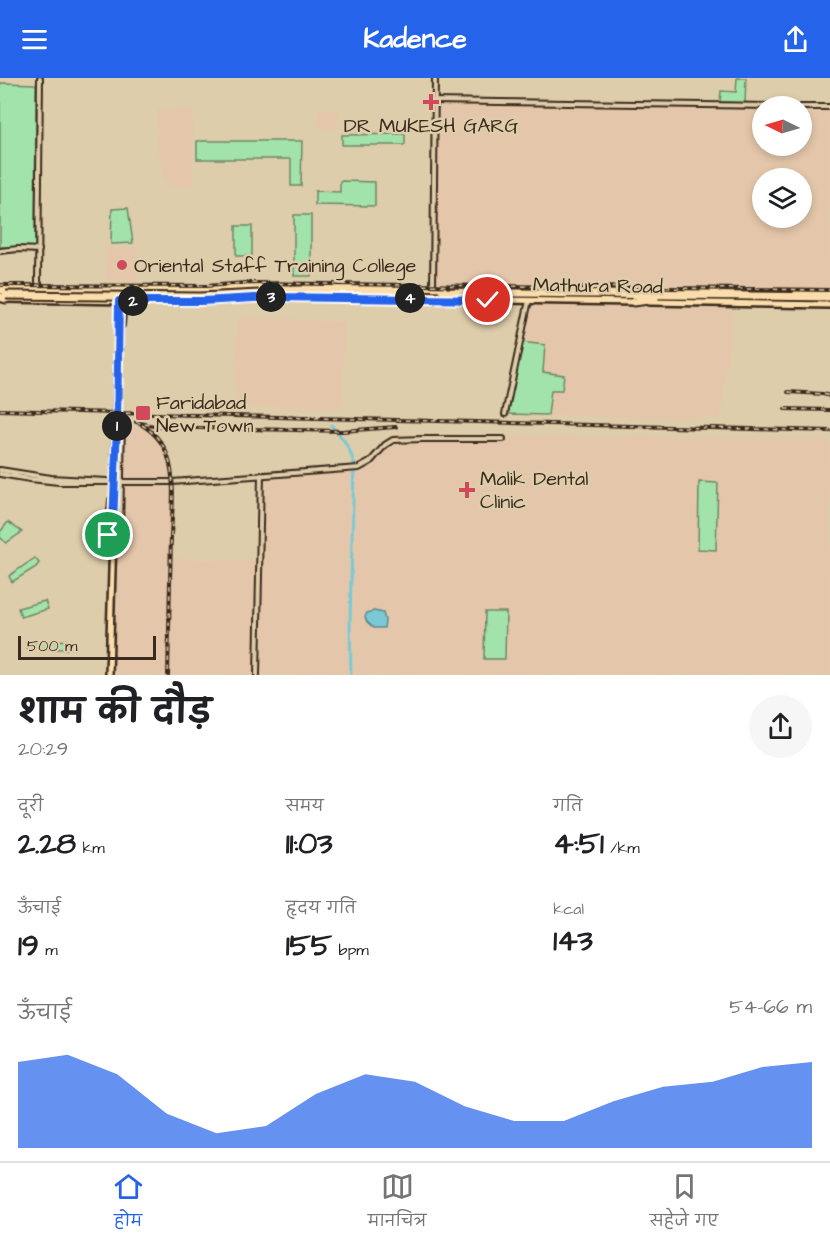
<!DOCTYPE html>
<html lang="hi">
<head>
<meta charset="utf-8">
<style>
	body { margin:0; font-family:"Architects Daughter","Playpen Sans Deva",sans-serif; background:#f6f6f6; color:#202124; height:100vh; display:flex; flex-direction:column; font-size:22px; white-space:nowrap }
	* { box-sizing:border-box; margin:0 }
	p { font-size:20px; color:#757577 }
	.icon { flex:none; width:33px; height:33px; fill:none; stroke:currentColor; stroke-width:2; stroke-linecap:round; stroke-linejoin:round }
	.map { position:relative; height:597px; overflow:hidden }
	.drawer { display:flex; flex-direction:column; background:#fff; flex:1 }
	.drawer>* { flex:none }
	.needle { width:39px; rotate:275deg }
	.controls { position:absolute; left:752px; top:18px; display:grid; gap:12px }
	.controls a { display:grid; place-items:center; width:60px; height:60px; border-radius:50%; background:#fff; box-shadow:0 3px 9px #0003; font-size:30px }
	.scale { position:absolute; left:18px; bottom:15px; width:138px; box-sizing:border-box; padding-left:6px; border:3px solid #3b2a1e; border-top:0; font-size:16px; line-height:21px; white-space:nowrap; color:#3b2a1e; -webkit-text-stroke:4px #decdaa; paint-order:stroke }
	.pin { position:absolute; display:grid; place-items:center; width:51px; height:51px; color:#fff; margin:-26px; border:3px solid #fff; border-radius:50%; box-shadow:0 2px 6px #0007 }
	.km { position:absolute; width:30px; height:30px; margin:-15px; border-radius:50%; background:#222; color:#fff; font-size:16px; line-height:30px; text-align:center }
	.round { display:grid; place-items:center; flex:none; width:63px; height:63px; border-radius:32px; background:#f6f6f6 }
	.head { display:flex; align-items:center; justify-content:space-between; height:102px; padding:0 18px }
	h1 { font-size:33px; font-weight:700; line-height:45px }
	.metrics { display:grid; grid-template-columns:repeat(3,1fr); gap:9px; height:102px; padding:6px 18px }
	.metrics div { display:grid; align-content:center }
	.metrics b { font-size:30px; font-weight:700 }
	.metrics small { font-size:16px; font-weight:400 }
	.metrics p { font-size:16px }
	.chart { height:168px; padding:12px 18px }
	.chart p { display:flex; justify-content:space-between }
	.chart svg { width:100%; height:108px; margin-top:6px; fill:#2563eb; opacity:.7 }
	header { display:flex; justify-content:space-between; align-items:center; height:78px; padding:0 18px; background:#2563eb; color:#fff; font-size:27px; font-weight:700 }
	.dock { display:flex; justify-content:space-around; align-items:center; height:84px; border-top:2px solid #e0e0e0; background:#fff; font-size:16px; color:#757577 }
	.dock a { display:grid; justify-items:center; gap:3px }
	.dock .selected { color:#2563eb }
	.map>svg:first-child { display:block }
	.built { fill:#e4c7aa; fill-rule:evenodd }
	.green { fill:#a2e3ac; stroke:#6e8665; stroke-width:1.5 }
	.water { fill:#7ac9d6; stroke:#61898c; stroke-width:1.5 }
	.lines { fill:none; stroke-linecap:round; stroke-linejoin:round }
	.canal { stroke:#7ac9d6; stroke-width:3 }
	.minor-casing { stroke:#3b2a1e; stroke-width:8 }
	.major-casing { stroke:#3b2a1e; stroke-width:10 }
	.highway-casing { stroke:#3b2a1e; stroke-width:11 }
	.minor { stroke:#decdaa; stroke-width:4 }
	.major { stroke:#faddab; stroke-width:5 }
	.highway { stroke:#faddab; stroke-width:7 }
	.rail-casing { stroke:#3b2a1e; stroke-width:4 }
	.rail { stroke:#decdaa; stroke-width:1.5; stroke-dasharray:4.5; stroke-linecap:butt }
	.major-bridge-casing { stroke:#3b2a1e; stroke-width:10; stroke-linecap:butt }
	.highway-bridge-casing { stroke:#3b2a1e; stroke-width:11; stroke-linecap:butt }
	.major-bridge { stroke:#faddab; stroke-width:5 }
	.highway-bridge { stroke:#faddab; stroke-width:7 }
	.route-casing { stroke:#fff; stroke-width:12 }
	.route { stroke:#2563eb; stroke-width:8 }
	.poi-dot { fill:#d1495b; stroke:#decdaa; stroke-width:2 }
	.labels { text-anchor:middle; stroke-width:5; stroke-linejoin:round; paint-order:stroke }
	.poi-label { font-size:20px; fill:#3b2a1e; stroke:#decdaa; text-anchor:start }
	.street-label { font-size:20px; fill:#3b2a1e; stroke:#decdaa }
</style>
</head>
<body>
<header><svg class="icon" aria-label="menu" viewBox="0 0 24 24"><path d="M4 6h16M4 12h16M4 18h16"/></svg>Kadence<svg class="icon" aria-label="share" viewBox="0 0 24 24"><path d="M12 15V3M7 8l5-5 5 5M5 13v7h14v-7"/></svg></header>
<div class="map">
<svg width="830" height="597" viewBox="0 0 830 597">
	<rect width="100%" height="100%" fill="#decdaa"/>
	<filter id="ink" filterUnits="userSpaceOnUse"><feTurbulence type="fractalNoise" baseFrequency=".0167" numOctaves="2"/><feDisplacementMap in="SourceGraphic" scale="12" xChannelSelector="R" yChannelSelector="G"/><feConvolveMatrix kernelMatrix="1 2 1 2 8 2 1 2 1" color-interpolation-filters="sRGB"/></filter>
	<g filter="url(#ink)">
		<g class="built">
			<path d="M437,26L762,30V68H801V31H830V210L437,205L434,202ZM762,100H801V140H762Z"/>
			<polygon points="318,31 338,32 337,51 318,51"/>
			<polygon points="157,32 193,32 193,108 165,108 157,62"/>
			<polygon points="106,169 137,170 137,204 106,203"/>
			<polygon points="529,226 733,228 721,341 549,338 551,312 563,312 565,297 542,294 521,264"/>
			<polygon points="237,239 344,243 342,330 235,328"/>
			<polygon points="124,347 142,348 157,362 164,375 170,401 123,402"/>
			<polygon points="401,356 566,359 684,359 830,362 830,597 259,597 264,398 353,392 368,381 386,359"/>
			<polygon points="123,405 174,408 173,470 176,480 258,482 254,597 114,597 116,486 121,461"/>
		</g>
		<g class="green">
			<polygon points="737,0 746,0 745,25 720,24 721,13 736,14"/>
			<polygon points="0,5 36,6 35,169 0,169"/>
			<polygon points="405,56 405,67 342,67 342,57"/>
			<polygon points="197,63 302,63 301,108 291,108 291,81 197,81"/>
			<polygon points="340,103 375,104 375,128 315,127 315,113 340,114"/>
			<polygon points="128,130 133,165 111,166 112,131"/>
			<rect x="294" y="137" width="17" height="61"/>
			<rect x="236" y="148" width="16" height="30"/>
			<polygon points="521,264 545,267 543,294 564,297 562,312 551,312 548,337 507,336"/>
			<polygon points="699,404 718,405 716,472 698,471"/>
			<polygon points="8,444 22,454 6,465 0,459 0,454"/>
			<polygon points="35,480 39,485 36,489 12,504 9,498"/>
			<polygon points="45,523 48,531 21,539 18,530"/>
			<polygon points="485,534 506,534 505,581 484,581"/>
			<polygon points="67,562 67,571 27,570 26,565"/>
		</g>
		<polygon class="water" points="374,533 383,535 385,542 384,550 374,550 367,544 365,539 367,535"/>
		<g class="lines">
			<path class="canal" d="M331,347C343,360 350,369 354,386L350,543L351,597"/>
			<g class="minor-casing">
				<g id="minor">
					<polyline points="40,0 38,204 42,210"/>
					<polyline points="432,23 776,28"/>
					<polyline points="801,29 830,29"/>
					<polyline points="0,173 18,171 39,172"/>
					<polyline points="433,211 435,0"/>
					<polyline points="505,336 529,222"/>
					<polyline points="0,392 51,400 107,403"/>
					<polyline points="0,396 30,401 59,404 172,404 359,390 370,384 385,367 393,362 423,361 503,361"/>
					<path d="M111,422C110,438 105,457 112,471"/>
					<polyline points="115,471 118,468 120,455 122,341"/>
					<polyline points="257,597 261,397"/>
				</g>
			</g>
			<g class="major-casing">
				<g id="major">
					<polyline points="304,209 444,211"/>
					<polyline points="4,210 196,212 258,208 288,209"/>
					<polyline points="622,213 717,214"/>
					<polyline points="796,215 830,215"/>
					<polyline points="4,221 128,223 202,223 274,219 426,220"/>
					<polyline points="436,221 636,224"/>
					<polyline points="649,224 830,227"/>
					<polyline points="121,247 123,222"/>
					<polyline points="109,597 113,457"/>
				</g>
			</g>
			<g class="highway-casing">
				<g id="highway">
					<polyline points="0,212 8,212"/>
					<polyline points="241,213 300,212 420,214"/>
					<polyline points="439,214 830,219"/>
					<polyline points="0,219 6,221"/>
					<polyline points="634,224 655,221"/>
				</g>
			</g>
			<use href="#minor" class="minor"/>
			<use href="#major" class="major"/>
			<use href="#highway" class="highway"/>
			<g class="rail-casing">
				<g id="rail">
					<polyline points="0,207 207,208 245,205 830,212"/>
					<polyline points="788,314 823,316 830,318"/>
					<polyline points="785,331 830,332"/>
					<polyline points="0,332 830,353"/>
					<polyline points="136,344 158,349 200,350 342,353 396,349"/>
					<path d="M142,347C154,354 164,366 168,379C176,403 172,433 171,458C170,504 169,551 168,597"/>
				</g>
			</g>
			<use href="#rail" class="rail"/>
			<g class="major-bridge-casing">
				<polyline id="major-bridge" points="113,457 119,244"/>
			</g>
			<g class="highway-bridge-casing">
				<g id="highway-bridge">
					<polyline points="6,217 200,219 259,216"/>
					<polyline points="421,217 439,218"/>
				</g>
			</g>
			<use href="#major-bridge" class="major-bridge"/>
			<use href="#highway-bridge" class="highway-bridge"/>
		</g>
	</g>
	<g class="lines" filter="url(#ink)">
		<g class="route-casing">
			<polyline id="route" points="108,457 109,464 112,471 117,348 119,223 202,223 273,219 488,222"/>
		</g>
		<use href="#route" class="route"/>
	</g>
	<g class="poi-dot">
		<path d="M428 15h6v6h6v6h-6v6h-6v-6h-6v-6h6z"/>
		<circle cx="122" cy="187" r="6"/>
		<rect x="135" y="327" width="16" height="16" rx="3"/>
		<path d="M464 403h6v6h6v6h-6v6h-6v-6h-6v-6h6z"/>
	</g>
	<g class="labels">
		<g class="poi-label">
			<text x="431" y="54" text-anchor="middle">DR MUKESH GARG</text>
			<text x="134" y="194">Oriental Staff Training College</text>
			<text x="156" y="331">Faridabad<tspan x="156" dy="23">New Town</tspan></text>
			<text x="480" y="407">Malik Dental<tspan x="480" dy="23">Clinic</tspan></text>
		</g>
		<g class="street-label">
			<text transform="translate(598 207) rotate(1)" y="7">Mathura Road</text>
		</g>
	</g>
</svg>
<div class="controls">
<a><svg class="needle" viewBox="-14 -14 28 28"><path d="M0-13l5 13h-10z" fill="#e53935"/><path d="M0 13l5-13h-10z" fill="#757577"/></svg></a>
<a><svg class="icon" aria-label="layers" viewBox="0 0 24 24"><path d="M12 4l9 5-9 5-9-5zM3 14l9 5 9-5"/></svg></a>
</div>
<div class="scale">500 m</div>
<div class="pin" style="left:108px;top:457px;background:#1e9e55"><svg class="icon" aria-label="arrive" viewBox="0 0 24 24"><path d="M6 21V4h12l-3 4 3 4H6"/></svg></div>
<div class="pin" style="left:488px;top:222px;background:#d93025"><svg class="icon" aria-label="check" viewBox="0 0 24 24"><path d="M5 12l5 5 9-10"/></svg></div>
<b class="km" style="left:117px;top:348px">1</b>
<b class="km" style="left:133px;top:223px">2</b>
<b class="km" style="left:271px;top:219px">3</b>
<b class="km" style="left:410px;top:220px">4</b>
</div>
<section class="drawer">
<div class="head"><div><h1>शाम की दौड़</h1><p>20:29</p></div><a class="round"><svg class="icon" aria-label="share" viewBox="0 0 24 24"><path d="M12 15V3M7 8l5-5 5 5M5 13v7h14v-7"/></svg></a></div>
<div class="metrics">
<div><p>दूरी</p><b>2.28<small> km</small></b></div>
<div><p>समय</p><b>11:03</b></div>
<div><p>गति</p><b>4:51<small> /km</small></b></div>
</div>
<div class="metrics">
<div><p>ऊँचाई</p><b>19<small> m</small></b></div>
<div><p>हृदय गति</p><b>155<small> bpm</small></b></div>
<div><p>kcal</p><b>143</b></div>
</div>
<div class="chart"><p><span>ऊँचाई</span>54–66 m</p>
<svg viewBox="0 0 160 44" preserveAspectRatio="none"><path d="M0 44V9L10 6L20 14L30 30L40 38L50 35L60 22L70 14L80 17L90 27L100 33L110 33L120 25L130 19L140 17L150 11L160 9V44z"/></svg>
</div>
</section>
<nav class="dock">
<a class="selected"><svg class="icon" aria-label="home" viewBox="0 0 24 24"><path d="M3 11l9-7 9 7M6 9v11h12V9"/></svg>होम</a>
<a><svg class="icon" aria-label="map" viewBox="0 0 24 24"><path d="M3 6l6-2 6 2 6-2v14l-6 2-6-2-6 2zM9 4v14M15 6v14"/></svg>मानचित्र</a>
<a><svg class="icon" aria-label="saved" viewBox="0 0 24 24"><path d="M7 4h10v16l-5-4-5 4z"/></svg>सहेजे गए</a>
</nav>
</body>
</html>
